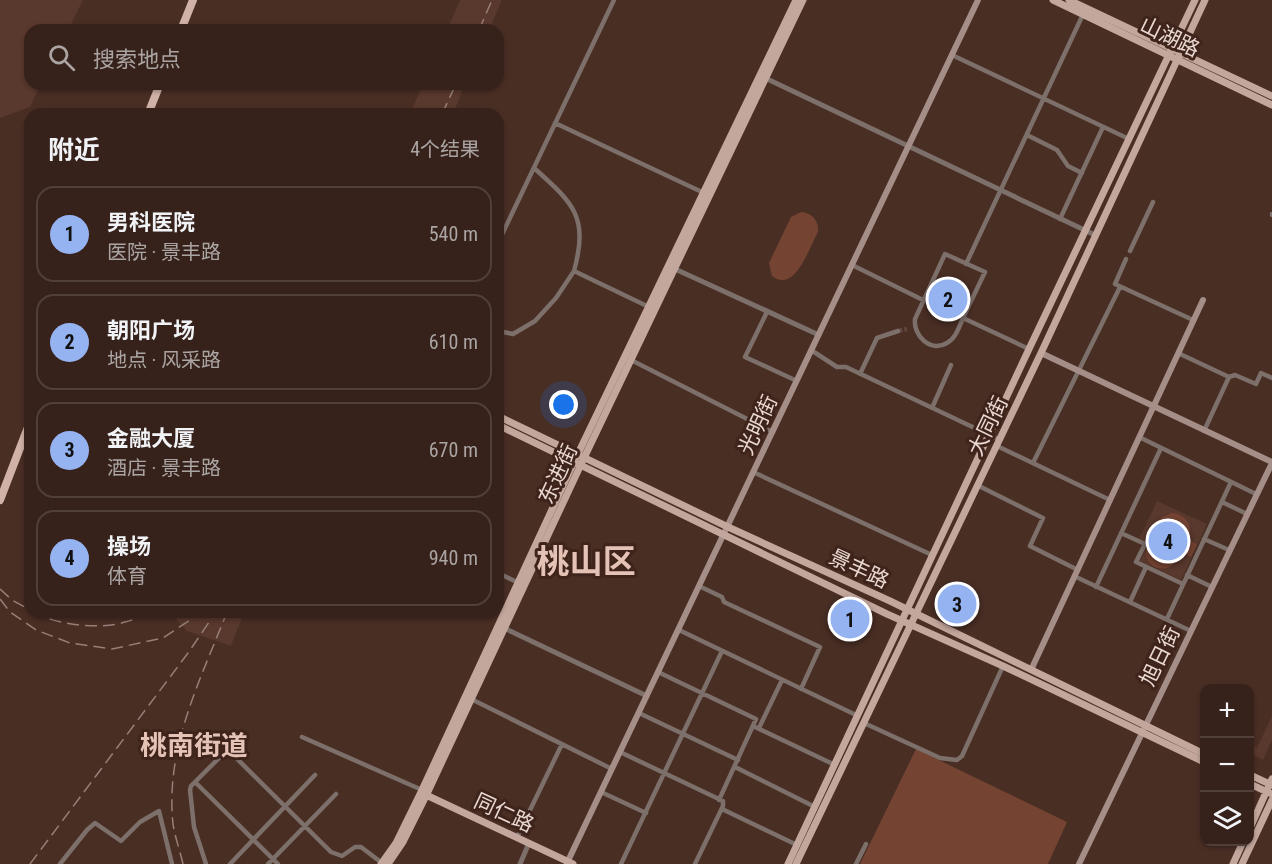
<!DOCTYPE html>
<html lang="zh">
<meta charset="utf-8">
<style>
:root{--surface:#37221b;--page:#3e2a24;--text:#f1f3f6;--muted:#aaa4a3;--line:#513f3a;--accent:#95b2f1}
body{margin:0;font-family:"Roboto Condensed","Noto Sans SC",sans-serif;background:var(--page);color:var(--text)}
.controls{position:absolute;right:18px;bottom:18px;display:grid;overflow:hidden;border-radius:12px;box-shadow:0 2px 4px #0004}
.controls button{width:54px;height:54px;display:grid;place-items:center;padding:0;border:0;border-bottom:2px solid var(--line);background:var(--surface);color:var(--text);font:30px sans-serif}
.you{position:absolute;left:564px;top:405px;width:21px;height:21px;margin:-15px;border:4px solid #fff;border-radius:50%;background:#1a73e8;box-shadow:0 0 0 9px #1a73e833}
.badge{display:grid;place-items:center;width:39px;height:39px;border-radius:50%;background:var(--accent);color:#111;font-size:20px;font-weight:700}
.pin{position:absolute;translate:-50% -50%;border:3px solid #fff;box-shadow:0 2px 6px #0006}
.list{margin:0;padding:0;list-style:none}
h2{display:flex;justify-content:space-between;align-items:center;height:78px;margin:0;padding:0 24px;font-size:26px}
h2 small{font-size:20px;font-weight:400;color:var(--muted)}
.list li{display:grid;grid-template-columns:39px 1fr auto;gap:18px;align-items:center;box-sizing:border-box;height:96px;margin:0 12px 12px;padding:0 12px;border:2px solid var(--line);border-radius:18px}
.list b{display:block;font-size:22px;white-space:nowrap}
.list p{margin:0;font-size:20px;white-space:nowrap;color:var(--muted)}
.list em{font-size:20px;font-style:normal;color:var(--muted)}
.icon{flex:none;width:33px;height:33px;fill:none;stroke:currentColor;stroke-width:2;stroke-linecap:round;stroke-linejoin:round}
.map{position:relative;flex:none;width:1272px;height:864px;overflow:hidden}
.search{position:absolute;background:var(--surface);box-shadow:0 2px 4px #0004;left:24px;top:24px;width:480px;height:66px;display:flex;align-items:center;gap:15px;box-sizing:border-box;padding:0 21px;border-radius:18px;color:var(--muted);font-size:22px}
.panel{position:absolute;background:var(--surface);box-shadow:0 2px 4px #0004;left:24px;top:108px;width:480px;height:510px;border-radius:18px}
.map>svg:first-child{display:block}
.built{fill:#59382d}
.green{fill:#754332}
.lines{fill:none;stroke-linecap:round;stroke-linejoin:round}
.minor-tunnel{stroke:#61483e;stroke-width:4.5;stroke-dasharray:4.5 2;stroke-linecap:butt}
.minor{stroke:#7d6f6a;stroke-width:4.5}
.tertiary{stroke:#7d6f6a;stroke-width:5}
.secondary{stroke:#a58e87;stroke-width:6}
.primary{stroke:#c3a79d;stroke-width:7}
.trunk{stroke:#d1b2a7;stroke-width:8}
.rail{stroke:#968078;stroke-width:1.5;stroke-dasharray:12 6;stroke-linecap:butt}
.labels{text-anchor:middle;stroke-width:6;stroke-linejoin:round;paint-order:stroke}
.street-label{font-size:21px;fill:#ead8d2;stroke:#3e241b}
.district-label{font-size:27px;font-weight:bold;fill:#e5c2b6;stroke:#3e241b}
.town-label{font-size:33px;font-weight:bold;fill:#e5c2b6;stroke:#3e241b}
</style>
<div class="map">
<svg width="1272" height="864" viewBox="0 0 1272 864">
<rect width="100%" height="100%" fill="#492e24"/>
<!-- built -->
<path class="built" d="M0,0H83L68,30H30V84H41L30,107L0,118Z
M460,0H502L489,30H447Z
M423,84H465L453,114H410Z
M1157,501L1207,524L1181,580L1140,561L1148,543L1139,539Z
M185,612H244L231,646L187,631L176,619Z
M1272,716V740L1263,760L1250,753V745L1257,748Z"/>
<!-- green -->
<path class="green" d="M801,212C812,213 819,220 818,232C809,248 795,294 772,276L769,263L791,217Z
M1172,513C1183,514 1189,520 1190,531L1186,539L1197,544L1191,557L1180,552C1178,556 1176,561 1172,565C1163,573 1147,567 1146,554C1146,543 1157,527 1162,517Z
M916,749L1067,822L1048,864H860Z"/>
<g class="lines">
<!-- minor-tunnel -->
<path class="minor-tunnel" d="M898,331L907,329"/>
<!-- minor -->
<path class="minor" d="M952,55L1129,139
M555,123L704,193
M1027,135L1057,150L1068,166L1082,173
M534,168C573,203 589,216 574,271L649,307
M1272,215V214
M1060,219L1103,127
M498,243L614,0
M1130,251L1153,202
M1126,259L1115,284L1193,320
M966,264L1086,8
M852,265L923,300
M767,312L745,357L797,381
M963,318L985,272L945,254L915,319C913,335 930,353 947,343C956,338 959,327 963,318L1029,349
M498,331L513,334L535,321L556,298L574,271
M811,350L837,367H846L1000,440
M1178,353L1229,377L1204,431
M631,360L773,432
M860,374L877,338L898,331
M1229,377L1235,375L1256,384L1261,373L1272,378
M932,408L951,365
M1139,437L1256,494
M997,446L1110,500
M1033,463L1120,287
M753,472L932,555
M977,485L1043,518L1030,546L1078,570
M1222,502L1247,514
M1121,533L1145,544L1136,562L1183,584
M1204,539L1229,550
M498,573L519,583
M1187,575L1212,587
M1074,576L1191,631
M699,586L722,597L724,602L820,647L801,689
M1096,587L1161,448
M1130,602L1146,567
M1167,619L1231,482
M679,630L858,716
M658,672L756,719L719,800
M471,699L612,769
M639,713L738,760
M864,723L940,758L957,760L962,756L1003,666
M753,726L835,765
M759,728L782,680
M215,737L331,852L342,856L355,847H361L382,863
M302,737L422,790
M620,752L723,801V806L695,864
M735,767L815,807
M195,782L278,864
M601,792L646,813
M722,809L797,845
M517,837L562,744
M60,864L87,830L95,823L121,841L140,822L159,811L172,864
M206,864L194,827L190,790L191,786L227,750
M230,864L315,775
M268,864L336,794
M621,864L722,651
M856,864L866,844"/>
<!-- tertiary -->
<path class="tertiary" d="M763,77L1095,235
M675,269L819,335
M504,628L647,696
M520,864L529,843"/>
<!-- secondary -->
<path class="secondary" d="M1041,353L1272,462
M1031,670L1203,300
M567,863L978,0
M1079,864L1272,463"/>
<!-- primary -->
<path class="primary" d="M1053,0L1272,105
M1069,0L1272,96
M498,416L728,527L890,601L1204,754
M498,425L887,614L1003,666L1204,762
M1250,775L1272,785
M1250,784L1272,794
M424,794L573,864
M1250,828L1272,779
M381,864L396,843L422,790L574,462L796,0
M388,864L403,842L425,798L584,458L803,0
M788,864L1029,349L1195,0
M796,864L1041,353L1205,0
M1233,864L1243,842
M1242,864L1272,800"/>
<!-- trunk -->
<path class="trunk" d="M181,30L193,0
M148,114L160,84
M0,500L30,422"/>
<!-- rail -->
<path class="rail" d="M479,30L492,0
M442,114L456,84
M0,589L12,600L30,610
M0,599L10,612L36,630L70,643L112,649L163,638L202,612
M33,612C57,625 100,630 125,622C134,620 143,615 152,612
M30,864L188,653L216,612
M183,864C180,851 175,837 173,824C165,748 200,681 227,612"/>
</g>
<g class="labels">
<!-- street labels -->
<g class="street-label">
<text transform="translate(1170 37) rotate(26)" y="7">山湖路</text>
<text transform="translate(758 425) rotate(-65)" y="7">光明街</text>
<text transform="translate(988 426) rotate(-64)" y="7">大同街</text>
<text transform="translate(558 474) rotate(-65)" y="7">东进街</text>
<text transform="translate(859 569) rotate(25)" y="7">景丰路</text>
<text transform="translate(1160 656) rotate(-64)" y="7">旭日街</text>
<text transform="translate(504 813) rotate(25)" y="7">同仁路</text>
</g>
<!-- district labels -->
<g class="district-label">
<text x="194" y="755">桃南街道</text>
</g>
<!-- town labels -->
<g class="town-label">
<text x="586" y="573">桃山区</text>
</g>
</g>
</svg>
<div class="controls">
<button>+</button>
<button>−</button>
<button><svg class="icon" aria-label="layers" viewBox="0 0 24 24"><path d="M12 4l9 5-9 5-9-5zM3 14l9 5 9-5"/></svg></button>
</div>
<div class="you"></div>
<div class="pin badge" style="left:850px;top:619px">1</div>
<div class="pin badge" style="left:948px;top:299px">2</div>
<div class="pin badge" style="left:957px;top:604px">3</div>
<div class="pin badge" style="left:1168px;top:541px">4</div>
<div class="search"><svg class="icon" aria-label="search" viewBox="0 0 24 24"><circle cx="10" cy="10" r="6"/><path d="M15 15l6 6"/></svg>搜索地点</div>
<section class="panel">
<h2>附近<small>4个结果</small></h2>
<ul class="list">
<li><span class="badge">1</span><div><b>男科医院</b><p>医院 · 景丰路</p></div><em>540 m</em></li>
<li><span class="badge">2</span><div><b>朝阳广场</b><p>地点 · 风采路</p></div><em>610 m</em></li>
<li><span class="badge">3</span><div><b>金融大厦</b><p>酒店 · 景丰路</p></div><em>670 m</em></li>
<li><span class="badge">4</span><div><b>操场</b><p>体育</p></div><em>940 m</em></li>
</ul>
</section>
</div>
